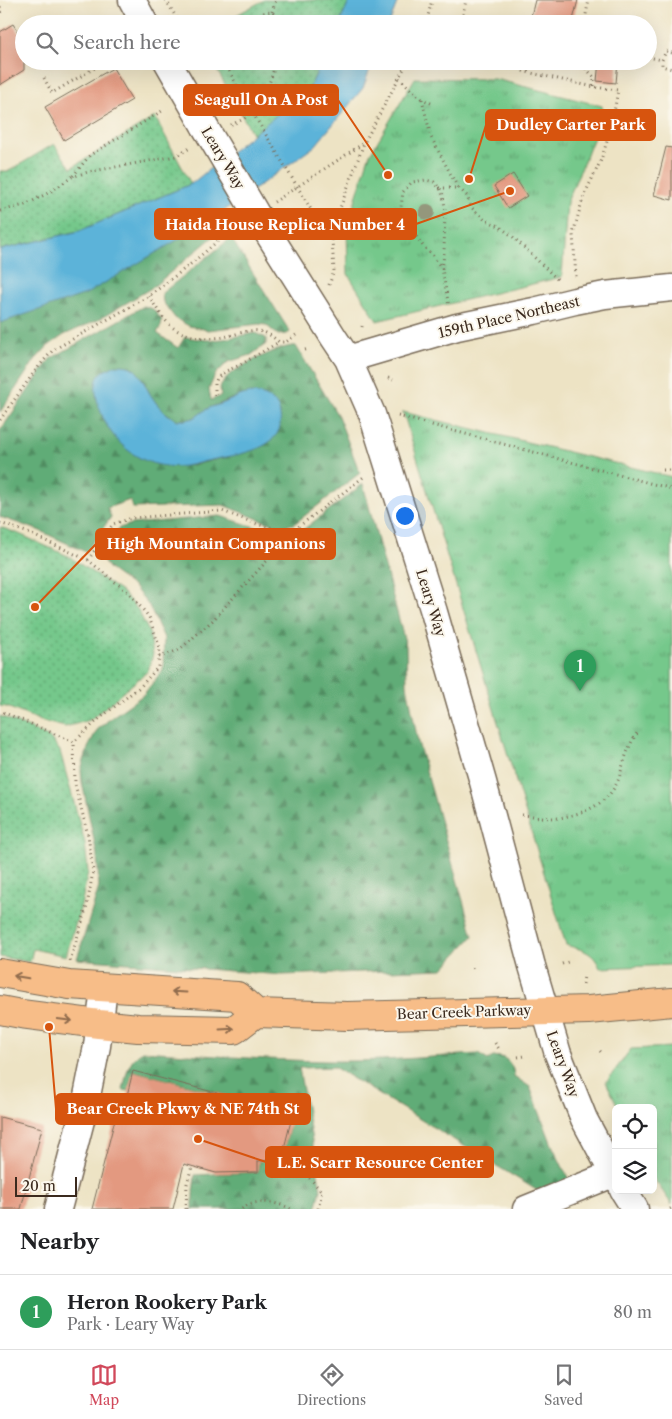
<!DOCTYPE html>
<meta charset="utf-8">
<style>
:root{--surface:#fff;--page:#f6f6f6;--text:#202124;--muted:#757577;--line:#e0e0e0;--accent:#d1495b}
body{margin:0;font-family:"Libre Caslon Text",serif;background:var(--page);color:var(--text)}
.controls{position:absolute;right:15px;bottom:15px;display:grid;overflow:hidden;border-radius:8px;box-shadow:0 5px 20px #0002}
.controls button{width:45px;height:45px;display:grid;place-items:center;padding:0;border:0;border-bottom:1px solid var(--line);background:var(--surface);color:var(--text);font:25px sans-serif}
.scale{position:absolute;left:15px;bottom:12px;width:62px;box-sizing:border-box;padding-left:5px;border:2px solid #3b2a1e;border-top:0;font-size:14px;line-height:18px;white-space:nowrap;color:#3b2a1e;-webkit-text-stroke:4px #fbf7ec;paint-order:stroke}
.you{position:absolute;left:404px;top:515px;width:18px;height:18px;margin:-12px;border:4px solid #fff;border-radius:50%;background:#1a73e8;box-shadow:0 0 0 8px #1a73e833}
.badge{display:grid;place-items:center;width:32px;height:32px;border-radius:50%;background:var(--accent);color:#fff;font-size:16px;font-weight:700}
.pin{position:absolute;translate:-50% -41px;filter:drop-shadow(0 1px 2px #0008)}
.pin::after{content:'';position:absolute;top:26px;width:18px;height:15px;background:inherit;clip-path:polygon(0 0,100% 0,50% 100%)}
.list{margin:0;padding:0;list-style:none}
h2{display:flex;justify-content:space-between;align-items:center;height:65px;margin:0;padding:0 20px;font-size:21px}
h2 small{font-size:16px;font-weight:400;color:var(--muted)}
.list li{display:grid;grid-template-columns:32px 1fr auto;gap:15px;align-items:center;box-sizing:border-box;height:75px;padding:0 20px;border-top:1px solid var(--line)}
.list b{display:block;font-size:19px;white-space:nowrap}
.list p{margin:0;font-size:16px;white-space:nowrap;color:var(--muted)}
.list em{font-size:16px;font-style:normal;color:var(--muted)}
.icon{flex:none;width:28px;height:28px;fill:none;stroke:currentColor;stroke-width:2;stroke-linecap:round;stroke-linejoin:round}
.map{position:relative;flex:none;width:672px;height:1209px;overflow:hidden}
.search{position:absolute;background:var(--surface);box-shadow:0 5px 20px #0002;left:15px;right:15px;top:15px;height:55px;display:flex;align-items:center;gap:12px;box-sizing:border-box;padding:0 18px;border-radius:28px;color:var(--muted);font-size:19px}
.sheet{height:140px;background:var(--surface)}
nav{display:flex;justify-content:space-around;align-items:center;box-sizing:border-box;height:70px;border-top:1px solid var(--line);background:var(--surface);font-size:14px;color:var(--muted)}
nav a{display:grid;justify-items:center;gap:2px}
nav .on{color:var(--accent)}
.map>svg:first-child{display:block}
.grass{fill:url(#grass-dots);stroke:#587954}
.forest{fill:url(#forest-firs);stroke:#4e6b4a;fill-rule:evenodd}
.park{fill:url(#park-tufts);stroke:#587954}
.water{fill:#5cb3d9;stroke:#4c6e7c}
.building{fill:#e39980}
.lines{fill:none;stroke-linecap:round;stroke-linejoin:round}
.minor-casing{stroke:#796b58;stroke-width:29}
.major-casing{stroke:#796b58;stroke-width:30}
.path{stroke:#796b58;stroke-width:3;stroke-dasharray:1 4;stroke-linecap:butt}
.minor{stroke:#fff;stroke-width:26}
.major{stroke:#f7bd88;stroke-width:28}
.minor-bridge-casing{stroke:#796b58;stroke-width:29;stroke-linecap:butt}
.path-bridge{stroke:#796b58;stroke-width:3;stroke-dasharray:1 4;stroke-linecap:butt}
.minor-bridge{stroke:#fff;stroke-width:26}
.tree{fill:#94977b}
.oneway{stroke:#906c4e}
.labels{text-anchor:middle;stroke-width:4;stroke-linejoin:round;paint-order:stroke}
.street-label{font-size:14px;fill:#3b2a1e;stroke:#fbf7ec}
.leader{fill:none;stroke:#d7540e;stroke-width:2}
.callout-dot{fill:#d7540e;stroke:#fbf7ec;stroke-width:2}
.callout{fill:#d7540e;stroke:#d7540e;stroke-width:2}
.callout-label{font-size:15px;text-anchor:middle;font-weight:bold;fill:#fff}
</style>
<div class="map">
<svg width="672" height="1209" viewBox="0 0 672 1209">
<defs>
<pattern id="grass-dots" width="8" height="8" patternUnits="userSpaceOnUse" patternTransform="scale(1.25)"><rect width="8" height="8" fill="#75c88b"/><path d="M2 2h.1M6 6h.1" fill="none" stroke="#61a371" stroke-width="1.8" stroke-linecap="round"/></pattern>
<pattern id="forest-firs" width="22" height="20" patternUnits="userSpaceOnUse" patternTransform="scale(1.25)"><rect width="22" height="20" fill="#60ac77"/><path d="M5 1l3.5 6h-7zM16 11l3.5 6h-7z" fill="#508c61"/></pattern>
<pattern id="park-tufts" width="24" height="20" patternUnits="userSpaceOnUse" patternTransform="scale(1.25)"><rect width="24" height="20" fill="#75c88b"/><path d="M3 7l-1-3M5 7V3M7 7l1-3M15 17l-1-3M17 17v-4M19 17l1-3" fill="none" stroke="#61a371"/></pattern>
</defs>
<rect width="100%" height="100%" fill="#fbf7ec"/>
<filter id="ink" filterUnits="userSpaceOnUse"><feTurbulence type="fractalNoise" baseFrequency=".02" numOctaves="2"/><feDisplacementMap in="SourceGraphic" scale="10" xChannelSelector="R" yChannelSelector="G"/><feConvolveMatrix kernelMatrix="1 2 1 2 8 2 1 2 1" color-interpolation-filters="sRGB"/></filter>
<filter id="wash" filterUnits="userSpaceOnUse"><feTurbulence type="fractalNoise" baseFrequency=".0096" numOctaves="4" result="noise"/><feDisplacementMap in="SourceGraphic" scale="20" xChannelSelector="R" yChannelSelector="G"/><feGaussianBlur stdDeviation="1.12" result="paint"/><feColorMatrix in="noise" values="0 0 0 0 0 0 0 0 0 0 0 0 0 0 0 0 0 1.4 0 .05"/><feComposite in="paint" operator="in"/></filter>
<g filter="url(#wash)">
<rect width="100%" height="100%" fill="#ede3c4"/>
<!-- grass -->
<path class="grass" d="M264,0H350L339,24H220Z
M212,61H322L309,89L253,135Z
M155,117L191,184L79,231L0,250V171H9L54,144L71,168Z
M0,527L17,533L68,556L122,592L138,610L149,632L153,654L148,671L90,720L65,727L41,721L7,707L0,706Z
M0,716L34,730L51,739L60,751L85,843L88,872L81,906L66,956L33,949L30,962L0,957Z"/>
<!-- forest -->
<path class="forest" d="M219,215L225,227L153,287L98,320L64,335L48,346L35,360L0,412V318L211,220Z
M231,238L290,332L287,334L278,335L266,325L259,324L208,330L189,326L175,318L163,302L162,293Z
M144,306L153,309L162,320L161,326L157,333L178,348L185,337L207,340L223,339L255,333L266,338V344L251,355L228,362L215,375L209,389L211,400L221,396L220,388C222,384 225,378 229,375C239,366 284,344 296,346L338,416L360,473L294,524L282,526L266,522L223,505L133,508L130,500L107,508L111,517L86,552L38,530L0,517V430L2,428L50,359ZM130,366L141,377L152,398L163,411L177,420L193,419L209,408L222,403L233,398L234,455L189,466Z
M363,484L406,646L407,685L418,742L473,936L443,969L282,975L77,959L99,887L97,855L82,782L81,770L89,745L97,730L112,717L143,695L163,670L164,638L149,606L134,587L109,569L102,560L103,549L119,528L132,524L220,516L281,535L300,532Z
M143,1051C203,1055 265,1060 325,1061C376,1062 427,1057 478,1054L488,1060C501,1050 514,1063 514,1076L530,1087L552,1145L570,1182L543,1194L334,1067L299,1068L321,1190L316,1209H193V1195L195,1175L258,1172V1161L281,1160L293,1113L134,1071L128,1091L123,1090C127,1073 127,1060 143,1051Z"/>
<!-- park -->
<path class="park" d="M415,78L495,79L602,106L603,116L567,202L562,277L377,321L348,274L347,227L369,156Z
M403,412L672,477V965L600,968C593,951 582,950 566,945Z
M672,1047V1205L653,1177V1108H619L606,1082L631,1049Z"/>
<!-- water -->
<path class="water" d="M350,0H398L389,24H339Z
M322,61H373L363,88L315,146L211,220L86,294L0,323V250L79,231L191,184L309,89Z
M116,365C120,365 127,365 131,367C142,373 145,387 152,397C157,405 163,411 170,416C172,417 174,419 177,420C177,420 183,420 184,420C198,419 199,412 211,407C214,406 218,405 221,404C232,400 242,393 253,393C262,393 275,399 278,407C294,454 229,454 199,463C156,476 115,453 100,410C97,401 93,387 98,377C101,371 110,368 116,365Z"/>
<g id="blocks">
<!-- building -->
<path class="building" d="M535,0H578L572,24H529Z
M13,24L24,41V70L0,85V32Z
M599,61H618L616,83L597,81Z
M113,68L132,100L64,140L45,107Z
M666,147L672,148V200L654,195Z
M513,174L527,196L508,208L494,186Z
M133,1071L293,1113L281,1160L258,1161V1172L216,1173L184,1164L173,1209H92L115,1119L121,1120Z
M0,1117L42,1128L21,1209H0Z"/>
</g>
</g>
<g filter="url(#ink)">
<use href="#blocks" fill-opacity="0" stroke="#796b58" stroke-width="1"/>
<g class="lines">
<!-- minor casing -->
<g class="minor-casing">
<path id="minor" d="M132,0L145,24
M167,61L205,127
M261,222L334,338L348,359L372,414L434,612L483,782L532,966L558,1054L584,1119L616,1179
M348,359L457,327L534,311L575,301L605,295L672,288
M623,1190L635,1209
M58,1209L86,1101L97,1046L104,988
M526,1209L613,1174"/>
</g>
<!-- major casing -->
<g class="major-casing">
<path id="major" d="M0,973L69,985L237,996L256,1013
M0,1010L21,1014L99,1024L138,1028L234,1030L256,1013L347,1016L589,1010L672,1002"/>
</g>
<!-- path -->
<path class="path" d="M166,0L180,24
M0,7L2,11L0,12
M272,12L276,0
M427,22L434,24
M254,24L262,13L272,12L278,19V24
M426,24L432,0
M461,24L466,0
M584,24L589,0
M672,53L666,51L662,60V66L672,69
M648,57L662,60
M229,61V70L240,92
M512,61L522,71L594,87L618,90L611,129L601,160L583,198L573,234L576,277
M579,61L594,77V87
M44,78L52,93L105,62
M399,78L422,99L433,104
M422,99L431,137L458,188
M231,125C236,122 244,120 248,115C262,102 273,80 275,61
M73,176L90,155L162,111
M439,188H459L467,196L471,207L485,220L497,225L511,235L559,281
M274,202L364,143
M0,211L25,205L50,192L72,177L88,172L176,156L190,148
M312,211L319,221L331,224
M331,224L339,211L364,143L408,61
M442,269L444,254L445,207L442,191L434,182L426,180L412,182L403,192L401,207L407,223L423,246L433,256L442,269L449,306
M329,285L334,271L331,224
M149,296C156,307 164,322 175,329C189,338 213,340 228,336C238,334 249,329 259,331C267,332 273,337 279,342H286L296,335
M362,327L363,323
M305,350L309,349
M388,378L393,380
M215,395V384L217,378L226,371L240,365L279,342
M398,416L672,489
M0,420L35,371L53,350L71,340L149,296L192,263L226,234L238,226
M663,470H672
M0,523L26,532L88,560L129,593L149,617L160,648L158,667L141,686L100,718L74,742L0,711
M88,560L113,524L132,518L222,511L257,524L283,531L294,530L365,476
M159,657L179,650L212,621L294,531
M522,815C534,816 546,818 557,818C562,818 567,816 572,815C593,810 611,799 619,778C624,762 628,745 638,732
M70,961L87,906L93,871L88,835L75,784L74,742
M562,964L568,962
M472,968L474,970
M583,984L584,975
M495,1043L499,1049
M600,1051L603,1054
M518,1057L525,1056
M281,1158C300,1166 309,1177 322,1192L318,1209
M186,1209L187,1184L192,1166
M242,1209C254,1198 278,1202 291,1209
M670,1209L672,1208"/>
<!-- minor -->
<use href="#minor" class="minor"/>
<!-- major -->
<use href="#major" class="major"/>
<!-- minor-bridge casing -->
<g class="minor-bridge-casing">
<path id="minor-bridge" d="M205,127L261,222"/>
</g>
<!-- path-bridge -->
<path class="path-bridge" d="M240,92L312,211"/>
<!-- minor-bridge -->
<use href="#minor-bridge" class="minor-bridge"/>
</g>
<!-- trees -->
<circle class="tree" cx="427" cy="212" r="8"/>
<!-- one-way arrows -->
<defs><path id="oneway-shaft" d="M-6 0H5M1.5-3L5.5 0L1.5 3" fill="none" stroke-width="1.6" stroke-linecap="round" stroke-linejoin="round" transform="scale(1.25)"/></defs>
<g class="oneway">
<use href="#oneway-shaft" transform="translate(21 977) rotate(-170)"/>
<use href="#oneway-shaft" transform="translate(179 992) rotate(-177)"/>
<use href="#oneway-shaft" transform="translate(65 1020) rotate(7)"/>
<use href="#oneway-shaft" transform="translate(227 1029) rotate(-3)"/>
</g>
</g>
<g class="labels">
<!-- street labels -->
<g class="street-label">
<text transform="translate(223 158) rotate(59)" y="5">Leary Way</text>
<text transform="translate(509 317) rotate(-13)" y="5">159th Place Northeast</text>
<text transform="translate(431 603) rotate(73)" y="5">Leary Way</text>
<text transform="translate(464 1012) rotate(-2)" y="5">Bear Creek Parkway</text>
<text transform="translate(563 1064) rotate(70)" y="5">Leary Way</text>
</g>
</g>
<!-- callouts -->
<path class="leader" d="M388 175L338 100M469 179L486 125M510 191L416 224M35 607L96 544M49 1027L56 1109M198 1139L266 1162"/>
<g class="callout-dot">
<circle cx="388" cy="175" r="5"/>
<circle cx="469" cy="179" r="5"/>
<circle cx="510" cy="191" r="5"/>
<circle cx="35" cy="607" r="5"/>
<circle cx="49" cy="1027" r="5"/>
<circle cx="198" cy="1139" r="5"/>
</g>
<g class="callout">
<rect x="184" y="85" width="154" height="30" rx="5"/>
<rect x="486" y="110" width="169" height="30" rx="5"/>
<rect x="155" y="209" width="261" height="30" rx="5"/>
<rect x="96" y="529" width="239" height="30" rx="5"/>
<rect x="56" y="1094" width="254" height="30" rx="5"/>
<rect x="266" y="1147" width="227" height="30" rx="5"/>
</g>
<g class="callout-label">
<text x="261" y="105">Seagull On A Post</text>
<text x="571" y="130">Dudley Carter Park</text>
<text x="285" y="230">Haida House Replica Number 4</text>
<text x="216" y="549">High Mountain Companions</text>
<text x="183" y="1114">Bear Creek Pkwy &amp; NE 74th St</text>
<text x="380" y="1168">L.E. Scarr Resource Center</text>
</g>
</svg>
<div class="controls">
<button><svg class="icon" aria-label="locate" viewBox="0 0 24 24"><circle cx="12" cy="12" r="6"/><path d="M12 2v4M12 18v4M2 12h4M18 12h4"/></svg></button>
<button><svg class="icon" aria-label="layers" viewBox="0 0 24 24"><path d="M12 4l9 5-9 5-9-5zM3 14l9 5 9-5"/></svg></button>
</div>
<div class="scale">20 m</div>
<div class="you"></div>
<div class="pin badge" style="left:580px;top:691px;background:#2e9e5b">1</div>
<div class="search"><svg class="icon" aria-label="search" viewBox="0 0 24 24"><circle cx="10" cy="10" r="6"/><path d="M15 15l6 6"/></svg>Search here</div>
</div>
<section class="sheet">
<h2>Nearby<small></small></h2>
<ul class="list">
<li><span class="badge" style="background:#2e9e5b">1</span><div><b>Heron Rookery Park</b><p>Park · Leary Way</p></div><em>80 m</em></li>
</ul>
</section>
<nav>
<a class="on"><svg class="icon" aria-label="map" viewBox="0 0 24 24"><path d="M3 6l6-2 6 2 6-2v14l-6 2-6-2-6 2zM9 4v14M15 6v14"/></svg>Map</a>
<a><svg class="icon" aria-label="directions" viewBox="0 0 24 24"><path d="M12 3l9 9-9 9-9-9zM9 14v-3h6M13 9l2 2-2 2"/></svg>Directions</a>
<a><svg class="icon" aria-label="saved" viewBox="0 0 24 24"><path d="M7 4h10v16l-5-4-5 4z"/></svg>Saved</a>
</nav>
